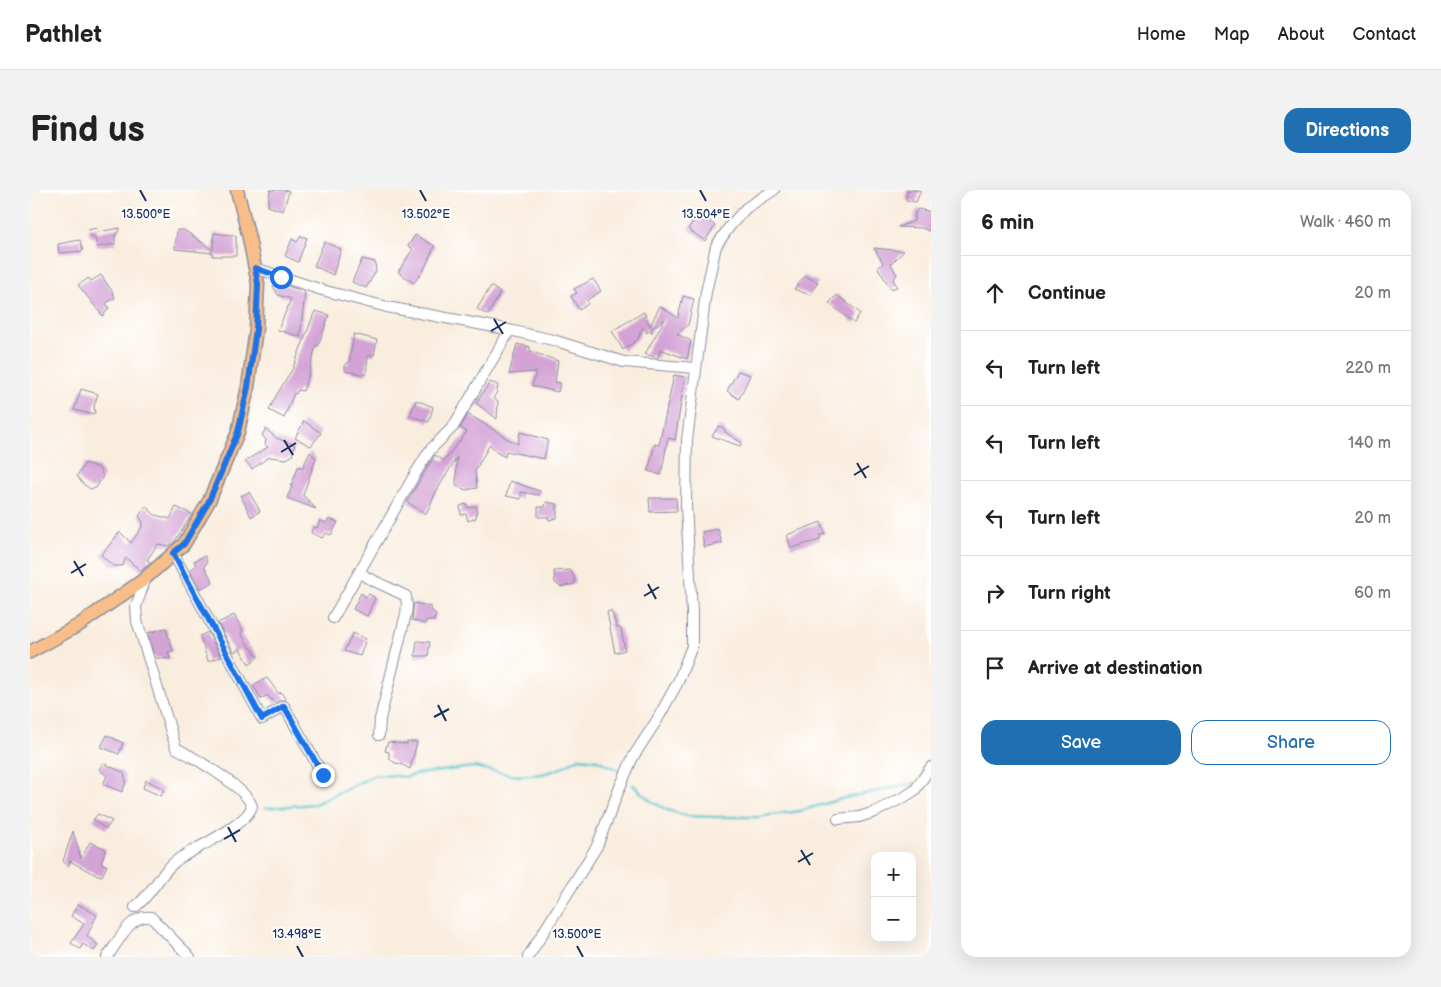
<!DOCTYPE html>
<meta charset="utf-8">
<style>
:root{--surface:#fff;--page:#f2f2f2;--text:#222;--muted:#767676;--line:#e0e0e0;--accent:#1f6fb2}
body{margin:0;font-family:"Balsamiq Sans",sans-serif;background:var(--page);color:var(--text)}
.controls{position:absolute;right:15px;bottom:15px;display:grid;overflow:hidden;border-radius:10px;box-shadow:0 5px 20px #0002}
.controls button{width:45px;height:45px;display:grid;place-items:center;padding:0;border:0;border-bottom:1px solid var(--line);background:var(--surface);color:var(--text);font:25px sans-serif}
.stop{position:absolute;width:15px;height:15px;margin:-11px;border:4px solid #1a73e8;border-radius:50%;background:#fff}
.stop.end{background:#1a73e8;border-color:#fff;box-shadow:0 1px 5px #0008}
.list{margin:0;padding:0;list-style:none}
h2{display:flex;justify-content:space-between;align-items:center;height:65px;margin:0;padding:0 20px;font-size:21px}
h2 small{font-size:16px;font-weight:400;color:var(--muted)}
.list li{display:grid;grid-template-columns:32px 1fr auto;gap:15px;align-items:center;box-sizing:border-box;height:75px;padding:0 20px;border-top:1px solid var(--line)}
.list b{display:block;font-size:19px;white-space:nowrap}
.list em{font-size:16px;font-style:normal;color:var(--muted)}
.actions{display:flex;gap:10px;padding:15px 20px}
.actions a{flex:1;padding:11px 0;border:1px solid var(--accent);border-radius:15px;text-align:center;font-size:18px;color:var(--accent)}
.actions .main{background:var(--accent);color:#fff}
.icon{flex:none;width:28px;height:28px;fill:none;stroke:currentColor;stroke-width:2;stroke-linecap:round;stroke-linejoin:round}
.map{position:relative;flex:none;width:901px;height:767px;overflow:hidden;border-radius:15px}
header{display:flex;align-items:center;gap:30px;box-sizing:border-box;height:70px;padding:0 25px;background:var(--surface);border-bottom:1px solid var(--line)}
header strong{font-size:24px}
nav{display:flex;gap:28px;margin-inline-start:auto;font-size:18px}
.intro{display:flex;align-items:center;justify-content:space-between;box-sizing:border-box;height:120px;padding:0 30px}
h1{margin:0;font-size:35px}
.button{padding:12px 22px;border-radius:15px;background:var(--accent);color:#fff;font-size:18px;font-weight:700}
main{display:flex;gap:30px;padding:0 30px}
aside{flex:1;background:var(--surface);border-radius:15px;box-shadow:0 5px 20px #0002}
.map>svg:first-child{display:block}
.lines{fill:none;stroke-linecap:round;stroke-linejoin:round}
.stream{stroke:#56c4cd;stroke-width:2.5}
.building{fill:#d4a3d6}
.minor-casing{stroke:#8a8e9e;stroke-width:12}
.major-casing{stroke:#8a8e9e;stroke-width:15}
.minor{stroke:#fff;stroke-width:10}
.major{stroke:#f8bd89;stroke-width:12}
.route{stroke:#1a73e8;stroke-width:6}
.ticks{fill:none;stroke:#1b2f5e;stroke-width:2}
.ticks-label{font-size:12px;text-anchor:middle;fill:#1b2f5e;stroke:#fff;stroke-width:4;stroke-linejoin:round;paint-order:stroke}
</style>
<header>
<strong>Pathlet</strong>
<nav><a>Home</a><a>Map</a><a>About</a><a>Contact</a></nav>
</header>
<div class="intro"><h1>Find us</h1><a class="button">Directions</a></div>
<main>
<div class="map">
<svg width="901" height="767" viewBox="0 0 901 767">
<rect width="100%" height="100%" fill="#fff"/>
<filter id="ink" filterUnits="userSpaceOnUse"><feTurbulence type="fractalNoise" baseFrequency=".02" numOctaves="2"/><feDisplacementMap in="SourceGraphic" scale="10" xChannelSelector="R" yChannelSelector="G"/><feConvolveMatrix kernelMatrix="1 2 1 2 8 2 1 2 1" color-interpolation-filters="sRGB"/></filter>
<filter id="wash" filterUnits="userSpaceOnUse"><feTurbulence type="fractalNoise" baseFrequency=".0096" numOctaves="4" result="noise"/><feDisplacementMap in="SourceGraphic" scale="20" xChannelSelector="R" yChannelSelector="G"/><feGaussianBlur stdDeviation="1.12" result="paint"/><feColorMatrix in="noise" values="0 0 0 0 0 0 0 0 0 0 0 0 0 0 0 0 0 1.4 0 .05"/><feComposite in="paint" operator="in"/></filter>
<g filter="url(#wash)">
<rect width="100%" height="100%" fill="#f9edde"/>
<g class="lines">
<!-- stream -->
<path class="stream" d="M603,595L621,611L637,620L658,626L685,627H728L770,621L811,609L884,593
M236,618L285,614L343,586L355,585L377,587L386,584L444,577L487,586L512,584L529,579L549,568L567,570L588,580L592,584"/>
</g>
<g id="blocks">
<!-- building -->
<path class="building" d="M240,0H255L259,1L253,21L238,16Z
M877,0H891L886,12L876,10Z
M888,19L901,22V42L892,38L868,37L884,31L885,23Z
M674,26L685,36L675,51L658,39L666,28L670,29Z
M66,38L68,42L90,38L85,46V54L67,57L65,48L61,46L58,40Z
M147,40H154L183,60L184,43L206,46V66H182L183,63L145,59Z
M385,45L405,56L394,79L384,93L368,82L383,59L378,56Z
M271,46L277,48L268,72L255,66L262,49L267,52Z
M50,50L53,61L29,63L28,54Z
M294,52L311,59L303,85L284,76Z
M844,58L874,61L861,74L867,85L863,89L867,97L861,99L848,78L853,73Z
M332,69L345,72L346,81L336,98L322,92Z
M71,85L82,101L85,108L76,113L79,118L73,126L48,95L59,88L61,91Z
M775,86L788,92L780,105L764,99Z
M563,89L571,101L557,110L558,114L549,120L541,106L547,103L544,99Z
M249,93L275,102L270,147L248,140L261,109L248,105L243,96Z
M461,96L470,103L458,125L447,119Z
M807,105L830,123L824,133L799,113Z
M653,106L664,109L658,135L647,144L661,151L657,169L630,159L628,168L615,164L635,129L621,139L623,142L619,141L616,143L617,140L612,138L608,149L593,160L582,141L614,122L620,136L630,116L648,128Z
M285,121L299,125L288,156L286,155L278,187L273,201L268,200L266,204L264,203L254,228L239,220L247,204L263,178Z
M324,144L347,150L344,165H338L336,185L315,181V174L319,173Z
M487,154L500,157V161L528,171L525,192L530,193L528,202L502,196L506,182L479,184Z
M708,181L720,185L709,209L697,201Z
M644,185L655,187L645,250L638,248L631,285L618,281L625,254L629,255Z
M460,192L468,195L467,202L463,208L468,211L467,229L446,213Z
M51,199L68,204L64,216L65,223L60,224L44,220Z
M386,210L403,217L399,232L380,226Z
M438,224L474,246V247L488,254L490,242L518,250L514,269L476,261L475,267L466,262L460,254L445,281L447,298L436,300L426,296L427,267L406,302L396,324L377,312L405,265L414,271L437,242L430,238Z
M274,231L291,243L281,256L265,248Z
M689,236L695,239V242L712,253L710,256L682,246Z
M236,239L246,248L265,255L262,266L256,269L239,267L222,279L215,271L238,257L235,254L236,250L232,245Z
M280,262L286,268L273,305L286,319L257,308L262,297H261L268,277H273Z
M55,273L69,278L73,286L66,298L60,299L51,292L47,286Z
M480,291L510,301L509,305L491,302V309L476,306Z
M219,302L230,321L221,327L211,306Z
M619,308H646L647,321L620,322Z
M516,312L527,314V328L519,330L518,327H508V317H515Z
M436,314L438,318L447,316L446,328L438,331L436,324L431,325L430,316Z
M116,316L125,325L140,329L146,317L162,324L145,351L139,356L128,354L117,370L121,372L111,381L96,368L92,376H83L71,365L90,342L101,353L112,337L113,332L109,326Z
M299,329L308,332L301,345L296,343L292,348L281,343L283,337L287,338L290,330L296,333Z
M791,332L795,344L790,345V350L761,358L757,345Z
M688,339L692,353L674,357L672,342Z
M175,366L177,373L174,376L183,392L170,399L160,380L166,376L164,371Z
M540,380L544,386L545,394L531,397L525,393L524,381Z
M331,403L336,407L339,404L345,408L337,426L323,419Z
M384,413L401,417V420L406,424L404,431L397,430L394,434L382,430Z
M581,421L587,437L591,439L595,460L585,463L577,422Z
M204,425L213,441L211,444L220,458L221,457L228,467L219,474L210,459L204,462L188,433Z
M136,438L143,461L138,462L140,469L125,468L118,443Z
M178,442L191,467L178,471L170,446Z
M323,443L336,449L330,466L314,461Z
M387,451L400,452L398,466H385Z
M237,488L249,504L251,502L256,510H251L245,513L237,505L231,509L223,495Z
M77,545L93,553L89,564L71,557Z
M358,552L377,554V552H387L380,579L371,574L365,573L359,568V562L355,561Z
M73,573L94,583L96,592L92,602L73,594L77,586L69,579Z
M116,590L134,599L131,606L113,598Z
M68,624L82,631L76,639L63,630Z
M43,641L51,669L60,652L76,659L71,673L77,676L72,686L64,684L40,671L38,676L33,671Z
M48,714L67,725L57,746L68,755L64,761L53,754L50,759L41,753L54,734L41,726Z"/>
</g>
</g>
<g filter="url(#ink)">
<use href="#blocks" fill-opacity="0" stroke="#8a8e9e" stroke-width="1"/>
<g class="lines">
<!-- minor casing -->
<g class="minor-casing">
<path id="minor" d="M225,78L292,100L357,117L470,138L523,150L594,172L665,178
M143,363L232,529L254,516L293,585
M330,381L336,387L376,406L377,416L376,424L350,529L349,545
M303,428L385,284L400,260L423,237L480,140
M808,629L829,627L845,622L876,606L885,600L901,577
M105,717C123,704 131,680 150,668C167,657 217,635 222,616C215,597 165,568 146,558L107,431L106,416L116,388
M77,767C89,752 99,724 121,727L160,767
M498,767L567,656L590,597L603,567L627,530L648,492L662,456V422L656,316L657,250L676,102L686,56L700,36L716,18L744,0"/>
</g>
<!-- major casing -->
<g class="major-casing">
<path id="major" d="M0,462L49,435L112,391L154,354L179,311L208,242L218,197L226,139L228,94L219,48L207,0"/>
</g>
<!-- minor -->
<use href="#minor" class="minor"/>
<!-- major -->
<use href="#major" class="major"/>
</g>
</g>
<g class="lines" filter="url(#ink)">
<!-- route -->
<path class="route" d="M251,87L225,78L228,94L226,139L218,197L208,242L179,311L154,354L143,363L232,529L254,516L293,585"/>
</g>
<!-- ticks -->
<path class="ticks" d="M110,0L116,11M390,0L396,11M670,0L676,11M464,129L473,144M461,141L476,132M254,250L263,265M251,262L266,253M827,273L836,288M824,285L839,276M44,371L53,386M41,383L56,374M618,394L626,409M614,406L629,397M408,515L416,531M404,527L419,519M198,637L206,652M194,649L210,640M771,660L780,675M768,672L783,663M267,756L273,767M547,756L553,767"/>
<g class="ticks-label">
<text x="116" y="28">13.500°E</text>
<text x="396" y="28">13.502°E</text>
<text x="676" y="28">13.504°E</text>
<text x="267" y="748">13.498°E</text>
<text x="547" y="748">13.500°E</text>
</g>
</svg>
<div class="controls">
<button>+</button>
<button>−</button>
</div>
<div class="stop" style="left:251px;top:87px"></div>
<div class="stop end" style="left:293px;top:585px"></div>
</div>
<aside>
<h2>6 min<small>Walk · 460 m</small></h2>
<ul class="list">
<li><svg class="icon" aria-label="ahead" viewBox="0 0 24 24"><path d="M12 20V5M6 11l6-6 6 6"/></svg><div><b>Continue</b></div><em>20 m</em></li>
<li><svg class="icon" aria-label="left" viewBox="0 0 24 24"><path d="M17 20v-9H6M10 6l-5 5 5 5"/></svg><div><b>Turn left</b></div><em>220 m</em></li>
<li><svg class="icon" aria-label="left" viewBox="0 0 24 24"><path d="M17 20v-9H6M10 6l-5 5 5 5"/></svg><div><b>Turn left</b></div><em>140 m</em></li>
<li><svg class="icon" aria-label="left" viewBox="0 0 24 24"><path d="M17 20v-9H6M10 6l-5 5 5 5"/></svg><div><b>Turn left</b></div><em>20 m</em></li>
<li><svg class="icon" aria-label="right" viewBox="0 0 24 24"><path d="M7 20v-9h11M14 6l5 5-5 5"/></svg><div><b>Turn right</b></div><em>60 m</em></li>
<li><svg class="icon" aria-label="arrive" viewBox="0 0 24 24"><path d="M6 21V4h12l-3 4 3 4H6"/></svg><div><b>Arrive at destination</b></div></li>
</ul>
<div class="actions"><a class="main">Save</a><a>Share</a></div>
</aside>
</main>
